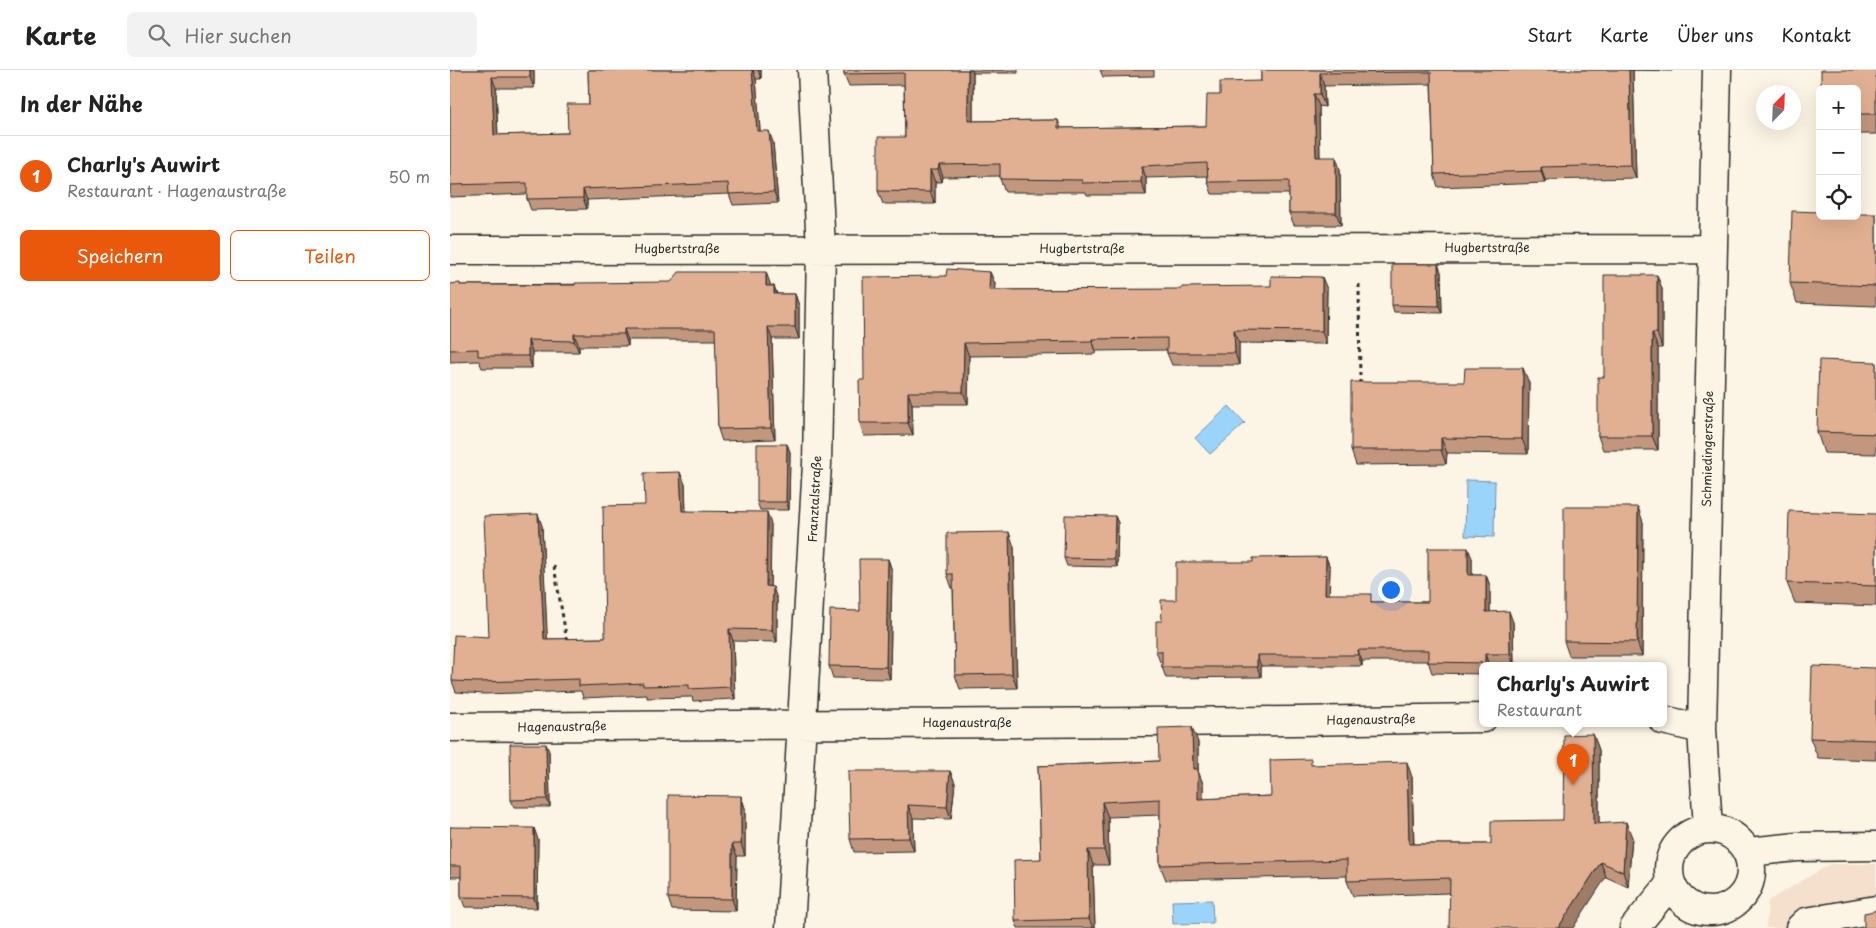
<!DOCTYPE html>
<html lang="de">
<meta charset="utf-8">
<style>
:root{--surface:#fff;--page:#f2f2f2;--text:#222;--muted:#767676;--line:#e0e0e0;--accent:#ea580c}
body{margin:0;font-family:"Playpen Sans",sans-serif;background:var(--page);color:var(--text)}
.controls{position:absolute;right:15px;top:15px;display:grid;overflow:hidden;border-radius:8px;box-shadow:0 5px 20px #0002}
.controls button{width:45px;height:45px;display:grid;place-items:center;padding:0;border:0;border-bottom:1px solid var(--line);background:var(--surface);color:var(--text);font:25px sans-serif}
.compass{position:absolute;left:1306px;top:15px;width:45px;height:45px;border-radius:50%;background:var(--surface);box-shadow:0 5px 20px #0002;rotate:23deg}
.you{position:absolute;left:940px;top:519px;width:18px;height:18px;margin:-12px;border:4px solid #fff;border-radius:50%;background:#1a73e8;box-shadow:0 0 0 8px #1a73e833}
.badge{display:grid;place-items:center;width:32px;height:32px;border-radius:50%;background:var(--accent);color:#fff;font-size:16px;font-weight:700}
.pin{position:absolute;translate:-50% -41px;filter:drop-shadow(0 1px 2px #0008)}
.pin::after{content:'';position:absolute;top:26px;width:18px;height:15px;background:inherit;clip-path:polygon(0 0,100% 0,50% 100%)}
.popup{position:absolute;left:1029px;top:592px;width:188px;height:65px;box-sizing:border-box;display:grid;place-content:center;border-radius:8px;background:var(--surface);filter:drop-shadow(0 1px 4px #0005);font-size:16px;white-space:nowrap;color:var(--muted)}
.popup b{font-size:19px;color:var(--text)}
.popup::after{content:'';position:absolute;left:50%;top:100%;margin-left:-10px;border:10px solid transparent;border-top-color:var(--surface)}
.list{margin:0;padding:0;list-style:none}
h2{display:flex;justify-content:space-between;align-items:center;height:65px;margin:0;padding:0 20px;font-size:21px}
h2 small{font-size:16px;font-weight:400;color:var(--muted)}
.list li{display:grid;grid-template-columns:32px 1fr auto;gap:15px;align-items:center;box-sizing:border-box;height:80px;padding:0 20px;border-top:1px solid var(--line)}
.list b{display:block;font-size:19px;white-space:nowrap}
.list p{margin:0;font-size:16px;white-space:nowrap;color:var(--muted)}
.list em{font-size:16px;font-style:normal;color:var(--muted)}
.actions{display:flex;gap:10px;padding:15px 20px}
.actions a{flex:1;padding:11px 0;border:1px solid var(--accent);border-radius:8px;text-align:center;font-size:18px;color:var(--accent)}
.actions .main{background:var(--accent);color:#fff}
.icon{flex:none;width:28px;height:28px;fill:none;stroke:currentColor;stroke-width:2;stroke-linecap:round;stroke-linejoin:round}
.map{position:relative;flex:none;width:1426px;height:858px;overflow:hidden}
header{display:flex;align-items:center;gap:30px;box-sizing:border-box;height:70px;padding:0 25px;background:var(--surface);border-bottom:1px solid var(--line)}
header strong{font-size:24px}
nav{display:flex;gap:28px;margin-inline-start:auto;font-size:18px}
.search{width:350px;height:45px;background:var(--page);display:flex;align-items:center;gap:12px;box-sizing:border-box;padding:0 18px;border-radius:8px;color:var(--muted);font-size:19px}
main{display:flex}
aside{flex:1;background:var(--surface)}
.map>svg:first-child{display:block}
.built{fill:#f4e0cc}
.water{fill:#9bd4fb;stroke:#6e90a8}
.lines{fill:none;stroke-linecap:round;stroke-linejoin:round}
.minor-casing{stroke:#2b2b2b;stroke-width:31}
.path{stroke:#2b2b2b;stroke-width:3;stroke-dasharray:4 4;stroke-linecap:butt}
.minor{stroke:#fcf5e5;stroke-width:28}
.wall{fill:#c2977e;stroke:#2b2b2b}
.shaded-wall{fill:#9e7b66;stroke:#2b2b2b}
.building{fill:#e1b092;stroke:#2b2b2b}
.labels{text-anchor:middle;stroke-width:4;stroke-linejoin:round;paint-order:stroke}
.street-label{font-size:12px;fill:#2b2b2b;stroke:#fcf5e5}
</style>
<header>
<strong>Karte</strong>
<div class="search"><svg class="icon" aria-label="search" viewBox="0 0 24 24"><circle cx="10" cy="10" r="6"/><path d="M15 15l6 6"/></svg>Hier suchen</div>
<nav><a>Start</a><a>Karte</a><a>Über uns</a><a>Kontakt</a></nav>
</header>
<main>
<aside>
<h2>In der Nähe<small></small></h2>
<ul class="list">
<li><span class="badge">1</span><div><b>Charly's Auwirt</b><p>Restaurant · Hagenaustraße</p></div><em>50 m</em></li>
</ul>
<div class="actions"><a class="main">Speichern</a><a>Teilen</a></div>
</aside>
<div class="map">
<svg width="1426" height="858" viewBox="0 0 1426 858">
<rect width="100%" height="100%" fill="#fcf5e5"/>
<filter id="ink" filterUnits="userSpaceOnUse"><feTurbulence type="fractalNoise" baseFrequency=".02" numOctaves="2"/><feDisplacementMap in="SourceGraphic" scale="10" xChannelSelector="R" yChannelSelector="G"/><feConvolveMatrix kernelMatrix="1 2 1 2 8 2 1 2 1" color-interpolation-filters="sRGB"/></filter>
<g filter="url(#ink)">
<!-- built -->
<path class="built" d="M1380,794H1426V858H1316L1318,831Z"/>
<!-- water -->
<path class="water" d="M779,336L795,353L760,384L745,368Z
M1016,410L1045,411L1044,467L1015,466Z
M762,830L763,853L723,854L722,831Z"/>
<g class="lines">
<!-- minor casing -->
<g class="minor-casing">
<path id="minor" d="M0,180L1263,179
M1213,650L1252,659
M0,657L845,651L1033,648
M1219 800a41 41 0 1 1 82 0a41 41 0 1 1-82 0Z
M1258,759L1252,659L1267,0
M1298,782L1347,777L1426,776
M340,858L367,394L371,179L362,0
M1184,858L1221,813
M1350,858L1356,852L1426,840"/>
</g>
<!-- path -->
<path class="path" d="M909,214L910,315
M104,496L117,571"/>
<!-- minor -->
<use href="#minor" class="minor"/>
</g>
<!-- wall -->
<path class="wall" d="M0,0H84V18H46L48,65L118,63L139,34L138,0H311V9H306L310,61L323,72L328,133L283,135L279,124L137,130V139L81,140L77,129V124L0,127Z
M394,0H568V3H523V51L608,50L611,58L756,56L770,25L811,11V0H1222V1L1183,0L1186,108L1095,110V113L988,117L984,104L981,14L874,16L875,37L869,36L870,87L890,99L891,155H844L839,143V124H762L758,112L757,106L696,108V125H637L636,122H555L550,109V106L493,107L492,112H485V134H433L428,121L455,67L454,15L399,16L394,4Z
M650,0H704V6L653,7Z
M1426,0V64H1407V19Z
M1426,144V236L1347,233L1340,213Z
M988,194L991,202L992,243L944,242L942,235Z
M540,202L545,214L544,220L877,219L876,274L789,273V295H722L717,283V280L646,281V284L519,286L518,334H462L463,365L414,366L410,353L414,310L496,206Z
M1207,205L1212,219V278H1208V380H1153L1148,366L1154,307Z
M320,213V216H324L327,224H345L349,236V269H322L325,369L272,371L268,359L266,270H178V276H129V282H82V298H32L29,291L0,292V214L11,215Z
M1426,292V384L1374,383L1367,362Z
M1079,313L1078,384L997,383L996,394L906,395L901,380Z
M337,374L340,382L339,440H310L307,432Z
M235,414L236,441L321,454L320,516L327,529V572L283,571L285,629L243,631L242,627L197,628V625L133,628L131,621L34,624L6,622L2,611L39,567L88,444L92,456L97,569L155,568L195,435Z
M1426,444V536L1345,533L1337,513Z
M665,446L668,453L667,497L617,496L614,488Z
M1193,452L1192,586H1119L1114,571Z
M564,477L567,618L510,619L505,605L503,518H502L497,504Z
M876,487L880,498L879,524L924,532H978L1022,488V505H1036L1040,516V542L1063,552L1064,595H1039V596H1033V604L982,603L978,591H912V596H811V607L716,608L712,597V592H710L706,581L712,551L726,530L803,492Z
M438,489L442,501L440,609L383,608L379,596Z
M1426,598V690L1368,688L1360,668Z
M1143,664L1149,680V753L1182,767L1178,817L1156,807L1000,823L903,826L897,811V806L716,810L710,795V745L658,747L659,795H643L645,858H568L565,851L591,789L588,696L709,691L748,672V701L753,714V729L821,726L863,695L962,707L964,774H1041L1113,750Z
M99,681L100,737H64L61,730Z
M500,701L505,713L501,749L463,748L464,781L404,782L400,769Z
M291,726L295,738V786H287L286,841L222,840L218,828Z
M0,757L88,769L87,838L15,837L11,827V807H0Z"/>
<!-- shaded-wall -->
<path class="shaded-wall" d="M80,0H84V18L80,7Z
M302,0H303L306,9L311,72L307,61Z
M308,0H311V9Z
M518,0H522L523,3V63L518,51Z
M1179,0H1183L1186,108L1181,95Z
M870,3L874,16L875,37L870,24Z
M42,7L46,18L48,76L44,65Z
M864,24L869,36L870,99L866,87Z
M319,61L323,72L328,133L324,122Z
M886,87L890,99L891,155L886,143Z
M489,95L493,107L492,112L488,100Z
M692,96L696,108V125L691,112Z
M1091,97L1095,110V113L1091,101Z
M480,100L485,112V134L480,122Z
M133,119L137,130V139L133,128Z
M988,194L991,202L992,243L989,236Z
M316,202L320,213L321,228L316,216Z
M540,202L545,214L544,232L539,220Z
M1207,205L1212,219V278L1207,263Z
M872,207L877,219L876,274L872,261Z
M324,216L328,227L324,224Z
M345,224L349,236V269L345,257Z
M318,257L322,269L325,369L321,358Z
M174,259L178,270V276L174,264Z
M784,260L789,273V295L785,283Z
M1202,263L1208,278V380L1202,366Z
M124,264L129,276V282L124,271Z
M642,269L646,281V284L642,271Z
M78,270L82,282V298L78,286Z
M514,273L519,286L518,334L513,322Z
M1073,298L1079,313L1078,384L1072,369Z
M458,322L462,334L463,365L458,353Z
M991,368L997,383L996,394L991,380Z
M337,374L340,382L339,440L336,432Z
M230,402L235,414L236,453L232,441Z
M1188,437L1193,452L1192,586L1187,572Z
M317,442L321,454L320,528L316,516Z
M88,444L92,456L98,581L94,569Z
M665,446L668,453L667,497L664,489Z
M559,462L564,477L567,618L562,604Z
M1018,478L1022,488V516L1018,505Z
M876,487L880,498L879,535L875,524Z
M438,489L442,501L440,609L436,597Z
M1036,505L1040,516V552L1036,542Z
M323,517L327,529V572L322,560Z
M1059,541L1063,552L1064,595L1060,584Z
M279,559L283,571L285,629L280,617Z
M908,580L912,591V596L908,585Z
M1035,584L1039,595V596H1036L1035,593Z
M807,585L811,596V607L807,597Z
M742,657L748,672V701L753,714L754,745L748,729L743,699Z
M1143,664L1149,680V769L1144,754Z
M96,674L99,681L100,737L97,729Z
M957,692L962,707L964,789L959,774Z
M500,701L505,713L501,749L497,737Z
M291,726L295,738V786L291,774Z
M652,732L658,747L659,795L654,780Z
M458,735L463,748L464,781L459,768Z
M1176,752L1182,767L1178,817L1173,802Z
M84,758L88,769L87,838L84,828Z
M282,774L287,786L286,841L282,829Z
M638,780L643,795L645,858H643L639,849Z
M1151,792L1156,807L1123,858H1108Z"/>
<!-- building -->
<path class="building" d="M0,0H80V7H42L44,65L118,63L117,34H139L138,0H302L307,61H319L324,122L279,124L278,113L133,119V128L77,129V113L0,115Z
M394,0H518V51L608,50V58L756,56L757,25H770V12L811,11V0H1179L1181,95L1091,97V101L984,104L981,2L870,3V24H864L866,87H886V143H839V111L758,112L757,93L692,96L691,112L632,113V110L550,109V94L489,95L488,100H480V122L428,121V67H455L454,3L394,4Z
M1371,0H1426V44H1407V19H1371Z
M1342,141L1370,142V146H1407V144H1426V216L1340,213Z
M942,194H988L989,236L942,235Z
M497,199L540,202L539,220L732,219V217L821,216V206L872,207V261L784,260L785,283H717V268L642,269V271L514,273L513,322H458V353H410L409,310H414L413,207L496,206Z
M229,202H316V216H324V224H345V257H318L321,358L268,359L265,259H174V264H124V271L78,270V286H28V279L0,280V214L10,213V215H125V213L221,212Z
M1154,205H1207V263H1202V366H1148V307H1154Z
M1369,290L1426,292V364L1367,362Z
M1015,298H1073L1072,369L991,368V380H901V312H1014Z
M307,374H337L336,432H307Z
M230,402L232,441L317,442L316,516L323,517L322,560L279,559L280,617L239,619V615L193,616V613L129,616V609L29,612L2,611L4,565L39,567L34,446L88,444L94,569L155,568L153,436L195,435L194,403Z
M1114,437H1188L1187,572L1114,571Z
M1339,441L1426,444V516L1337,513Z
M615,445L665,446L664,489L614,488Z
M559,462L562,604L505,605L503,504H497V463Z
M978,478H1018V505H1036V542L1059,541L1060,584H1035V593L978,592V580H908V585H807V597H712V581H706V551H712L711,530H726V492H803V488L876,487L875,524H921V532H978Z
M409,489H438L436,597L379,596L380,540L410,541Z
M1362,596L1426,598V670L1360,668Z
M742,657L743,699H748V729L821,726L820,690L861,689V695L957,692L959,774H1041V751L1113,750L1114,665L1143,664L1144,754L1176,752L1173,802L1151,792L1108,858H999L1000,808L897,811V790L710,795V729L652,732L654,780H638L639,849L565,851L564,790L591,789L588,696L709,691L708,658Z
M60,674H96L97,729L61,730Z
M398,701H500L497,737L458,735L459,768L400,769Z
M218,725L291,726V774H282V829L218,828Z
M0,757L84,758V828L11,827V796H0Z
M1426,839V858H1414V843L1424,841Z"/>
</g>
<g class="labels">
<!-- street labels -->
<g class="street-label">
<text x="1037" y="182">Hugbertstraße</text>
<text x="227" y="183">Hugbertstraße</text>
<text x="632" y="183">Hugbertstraße</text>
<text transform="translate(1258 379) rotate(-89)" y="4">Schmiedingerstraße</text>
<text transform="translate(365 429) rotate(-87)" y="4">Franztalstraße</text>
<text transform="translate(921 650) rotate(-1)" y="4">Hagenaustraße</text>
<text x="517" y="657">Hagenaustraße</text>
<text transform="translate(112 657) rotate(-1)" y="4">Hagenaustraße</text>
</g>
</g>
</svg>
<div class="controls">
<button>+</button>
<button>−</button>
<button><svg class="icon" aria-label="locate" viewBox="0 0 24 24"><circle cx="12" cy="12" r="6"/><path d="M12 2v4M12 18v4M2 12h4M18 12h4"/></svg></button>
</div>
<svg class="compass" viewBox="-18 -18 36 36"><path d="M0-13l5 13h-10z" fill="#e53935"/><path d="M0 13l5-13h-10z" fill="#767676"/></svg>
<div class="you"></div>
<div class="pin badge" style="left:1123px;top:715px">1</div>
<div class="popup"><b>Charly's Auwirt</b>Restaurant</div>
</div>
</main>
